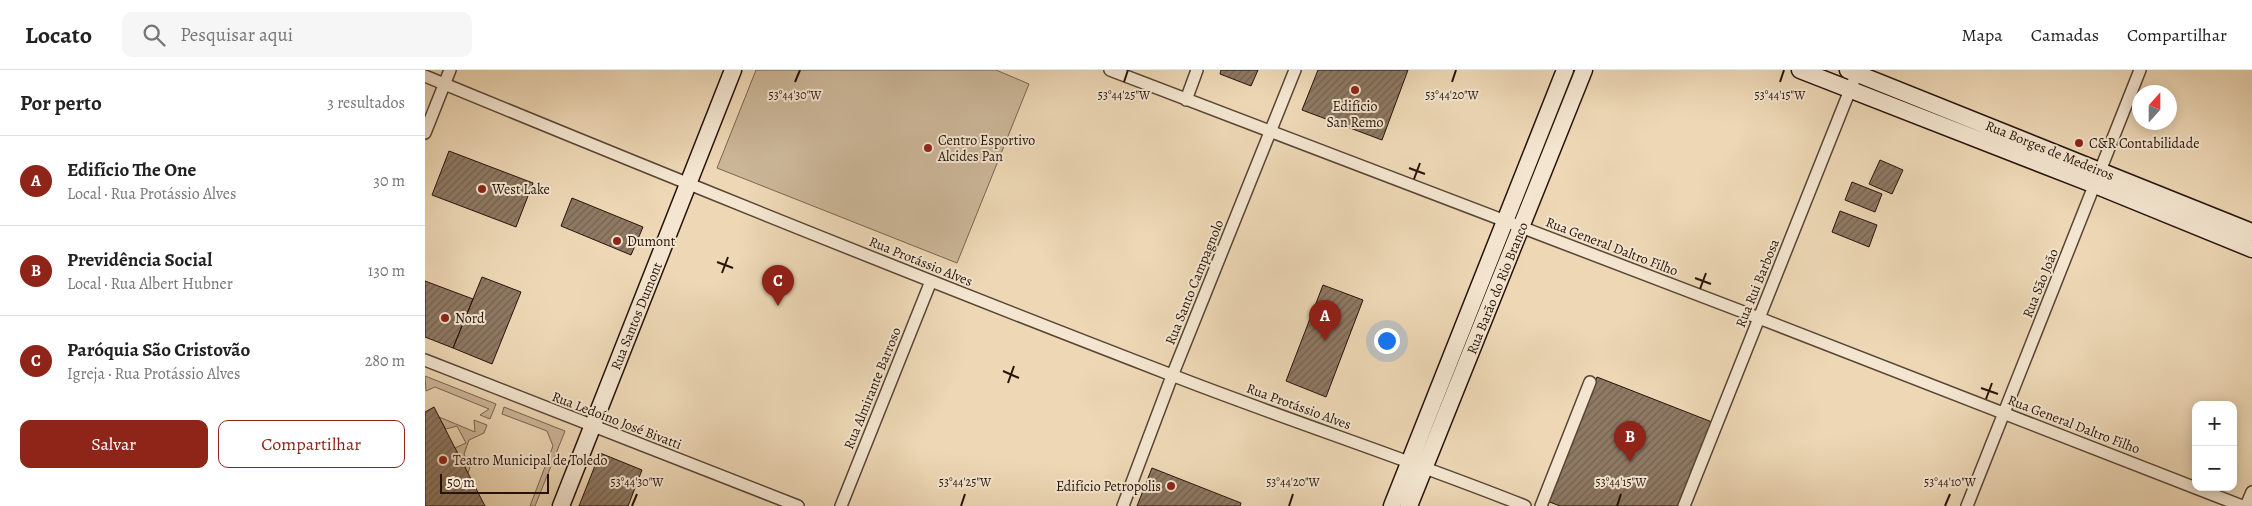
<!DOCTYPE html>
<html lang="pt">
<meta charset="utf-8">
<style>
:root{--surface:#fff;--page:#f6f6f6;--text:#222;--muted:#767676;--line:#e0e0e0;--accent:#8f2418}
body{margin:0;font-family:Alegreya,serif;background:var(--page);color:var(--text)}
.controls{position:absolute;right:15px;bottom:15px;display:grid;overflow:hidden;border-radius:10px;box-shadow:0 2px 12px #0003}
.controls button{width:45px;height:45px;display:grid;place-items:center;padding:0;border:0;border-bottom:1px solid var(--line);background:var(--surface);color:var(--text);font:25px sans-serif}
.compass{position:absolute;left:1707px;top:15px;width:45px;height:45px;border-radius:50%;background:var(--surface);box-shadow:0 2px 12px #0003;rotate:21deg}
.scale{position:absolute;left:15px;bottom:12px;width:109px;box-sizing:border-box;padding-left:5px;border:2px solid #27130a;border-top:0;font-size:14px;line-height:18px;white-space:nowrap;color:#27130a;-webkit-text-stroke:4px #f3e5cf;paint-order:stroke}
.you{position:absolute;left:961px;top:270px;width:18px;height:18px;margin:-12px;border:4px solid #fff;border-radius:50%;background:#1a73e8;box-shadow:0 0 0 8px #1a73e833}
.badge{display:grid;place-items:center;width:32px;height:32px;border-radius:50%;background:var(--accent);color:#fff;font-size:16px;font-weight:700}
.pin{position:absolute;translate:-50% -41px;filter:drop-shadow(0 1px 2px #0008)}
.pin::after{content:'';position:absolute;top:26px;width:18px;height:15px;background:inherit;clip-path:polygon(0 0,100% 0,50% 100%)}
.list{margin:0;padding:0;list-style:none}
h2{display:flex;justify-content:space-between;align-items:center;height:65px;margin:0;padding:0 20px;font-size:21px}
h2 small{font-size:16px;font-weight:400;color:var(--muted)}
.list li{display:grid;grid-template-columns:32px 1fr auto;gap:15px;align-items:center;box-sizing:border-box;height:90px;padding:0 20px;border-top:1px solid var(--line)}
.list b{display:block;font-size:19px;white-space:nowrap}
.list p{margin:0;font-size:16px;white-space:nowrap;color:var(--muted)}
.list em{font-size:16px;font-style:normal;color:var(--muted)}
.actions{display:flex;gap:10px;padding:15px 20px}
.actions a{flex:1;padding:11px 0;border:1px solid var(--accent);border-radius:10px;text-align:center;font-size:18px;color:var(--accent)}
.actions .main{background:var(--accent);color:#fff}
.icon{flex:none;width:28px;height:28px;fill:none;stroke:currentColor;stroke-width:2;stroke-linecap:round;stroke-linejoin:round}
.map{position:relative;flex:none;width:1827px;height:436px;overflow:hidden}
header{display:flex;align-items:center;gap:30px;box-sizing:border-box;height:70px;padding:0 25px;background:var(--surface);border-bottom:1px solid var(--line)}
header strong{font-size:24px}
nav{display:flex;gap:28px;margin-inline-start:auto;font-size:18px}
.search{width:350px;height:45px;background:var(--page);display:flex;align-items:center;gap:12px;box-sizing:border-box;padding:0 18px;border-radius:10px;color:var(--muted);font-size:19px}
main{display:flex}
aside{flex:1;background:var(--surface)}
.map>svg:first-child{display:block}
.green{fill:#cbb698;stroke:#796451}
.building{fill:url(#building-hatch);stroke:#27130a}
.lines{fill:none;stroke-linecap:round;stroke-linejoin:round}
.street-casing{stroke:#584435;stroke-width:14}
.secondary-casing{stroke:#27130a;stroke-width:19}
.street{stroke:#f3e5cf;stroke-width:11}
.secondary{stroke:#f3e5cf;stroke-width:16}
.ticks{fill:none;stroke:#27130a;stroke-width:2}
.poi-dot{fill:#8f2418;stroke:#f3e5cf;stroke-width:2}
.labels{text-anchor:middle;stroke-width:4;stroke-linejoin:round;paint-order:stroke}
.poi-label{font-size:14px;fill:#27130a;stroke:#f3e5cf;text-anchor:start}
.street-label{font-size:14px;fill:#27130a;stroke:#f3e5cf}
.ticks-label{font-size:12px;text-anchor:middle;fill:#27130a;stroke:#f3e5cf;stroke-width:4;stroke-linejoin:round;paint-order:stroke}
</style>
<header>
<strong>Locato</strong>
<div class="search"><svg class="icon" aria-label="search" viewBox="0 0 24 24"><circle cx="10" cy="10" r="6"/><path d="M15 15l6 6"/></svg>Pesquisar aqui</div>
<nav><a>Mapa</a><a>Camadas</a><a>Compartilhar</a></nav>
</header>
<main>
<aside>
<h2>Por perto<small>3 resultados</small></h2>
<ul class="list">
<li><span class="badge">A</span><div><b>Edifício The One</b><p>Local · Rua Protássio Alves</p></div><em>30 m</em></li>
<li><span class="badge">B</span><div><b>Previdência Social</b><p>Local · Rua Albert Hubner</p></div><em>130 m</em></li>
<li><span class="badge">C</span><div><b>Paróquia São Cristovão</b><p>Igreja · Rua Protássio Alves</p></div><em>280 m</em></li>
</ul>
<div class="actions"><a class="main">Salvar</a><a>Compartilhar</a></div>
</aside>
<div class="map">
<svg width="1827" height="436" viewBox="0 0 1827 436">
<defs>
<pattern id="building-hatch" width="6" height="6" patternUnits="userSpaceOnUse" patternTransform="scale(1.25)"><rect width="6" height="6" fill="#8e7963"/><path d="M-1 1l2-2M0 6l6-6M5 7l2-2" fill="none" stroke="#746250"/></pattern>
</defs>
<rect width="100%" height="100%" fill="#edd7b5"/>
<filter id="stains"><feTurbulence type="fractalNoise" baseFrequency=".004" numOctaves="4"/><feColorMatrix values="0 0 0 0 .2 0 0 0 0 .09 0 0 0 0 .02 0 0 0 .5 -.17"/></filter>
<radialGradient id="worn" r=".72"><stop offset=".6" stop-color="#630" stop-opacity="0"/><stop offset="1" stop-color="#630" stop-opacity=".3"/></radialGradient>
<!-- green -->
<path class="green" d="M331,0H571L604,14L532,193L292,98Z
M0,306L71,334L65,349L55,345L64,339L10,317L1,321Z
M79,337L140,361L110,436H105L128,376L122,361L77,344Z
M14,347L50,362L49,350L62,355L59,363L44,370L39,384L45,397L43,403L30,378L41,373L32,356L21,359Z"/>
<!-- building -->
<path class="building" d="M796,0H833L826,16L795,4Z
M893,0H983L957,70L877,40Z
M24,81L108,113L91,157L7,125Z
M1455,90L1478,100L1467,124L1444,114Z
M1427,112L1457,124L1450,142L1420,130Z
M147,128L218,157L206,185L136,156Z
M1415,141L1452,155L1444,177L1407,162Z
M57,207L96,222L67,294L28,278Z
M0,211L48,229L28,278L0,267Z
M898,215L938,230L901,327L861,311Z
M1172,307L1287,352L1254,436H1135L1122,431Z
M9,337L30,378L60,436H0V342Z
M175,383L217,400L203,436H154Z
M727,398L816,433L815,436H712Z"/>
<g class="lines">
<!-- street casing -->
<g class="street-casing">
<path id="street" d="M685,0L1334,248L1817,436
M0,6C247,108 495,208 744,304C862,350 982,389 1100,436
M761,30L772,0
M0,63L25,0
M0,290L373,436
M416,436L506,211
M698,436L747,306L870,0
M1116,436L1165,312
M1259,436L1433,0
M1542,436L1715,0
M1821,436L1827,422"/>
</g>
<!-- secondary casing -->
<g class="secondary-casing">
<path id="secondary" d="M1375,0L1670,115L1827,179
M1423,0L1827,162
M136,436L308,0
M967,436L1140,0
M984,436L1159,0"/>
</g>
<!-- street -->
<use href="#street" class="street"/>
<!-- secondary -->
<use href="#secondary" class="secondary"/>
</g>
<!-- ticks -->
<path class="ticks" d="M370,12L375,0M699,12L703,0M1027,12L1031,0M1355,12L1359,0M984,98L1000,104M989,109L995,93M292,192L308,198M297,203L303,187M1270,208L1286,214M1275,219L1281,203M578,301L594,308M583,313L589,296M1556,318L1573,324M1561,329L1567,313M207,436L212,424M536,436L540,424M864,436L868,424M1192,436L1196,424M1520,436L1525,424"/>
<!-- markers -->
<g class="poi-dot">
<circle cx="930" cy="20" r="5"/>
<circle cx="1654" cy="73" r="5"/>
<circle cx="503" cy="78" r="5"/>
<circle cx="57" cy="119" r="5"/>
<circle cx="192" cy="171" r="5"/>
<circle cx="20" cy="248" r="5"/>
<circle cx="18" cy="390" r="5"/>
<circle cx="746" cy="416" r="5"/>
</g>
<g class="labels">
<!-- poi labels -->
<g class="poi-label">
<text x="930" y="41" text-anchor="middle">Edifício<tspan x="930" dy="16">San Remo</tspan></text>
<text x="513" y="75">Centro Esportivo<tspan x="513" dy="16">Alcides Pan</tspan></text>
<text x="1664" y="78">C&amp;R Contabilidade</text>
<text x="67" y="124">West Lake</text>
<text x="202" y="176">Dumont</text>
<text x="30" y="253">Nord</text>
<text x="28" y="395">Teatro Municipal de Toledo</text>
<text x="736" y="421" text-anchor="end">Edifício Petropolis</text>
</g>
<!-- street labels -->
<g class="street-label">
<text transform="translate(1625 80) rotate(22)" y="5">Rua Borges de Medeiros</text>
<text transform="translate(1187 176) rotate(21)" y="5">Rua General Daltro Filho</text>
<text transform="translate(496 191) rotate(22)" y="5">Rua Protássio Alves</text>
<text transform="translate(769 212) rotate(-68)" y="5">Rua Santo Campagnolo</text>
<text transform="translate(1332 213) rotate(-68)" y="5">Rua Rui Barbosa</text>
<text transform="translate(1615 213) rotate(-68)" y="5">Rua São João</text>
<text transform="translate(1072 218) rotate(-68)" y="5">Rua Barão do Rio Branco</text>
<text transform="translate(211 246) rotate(-68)" y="5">Rua Santos Dumont</text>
<text transform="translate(447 318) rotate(-68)" y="5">Rua Almirante Barroso</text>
<text transform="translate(874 336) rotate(20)" y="5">Rua Protássio Alves</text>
<text transform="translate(192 350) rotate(21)" y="5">Rua Ledoíno José Bivatti</text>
<text transform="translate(1649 354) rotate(21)" y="5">Rua General Daltro Filho</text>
</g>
</g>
<g class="ticks-label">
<text x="370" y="29">53°44'30"W</text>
<text x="699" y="29">53°44'25"W</text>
<text x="1027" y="29">53°44'20"W</text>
<text x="1355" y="29">53°44'15"W</text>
<text x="212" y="416">53°44'30"W</text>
<text x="540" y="416">53°44'25"W</text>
<text x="868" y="416">53°44'20"W</text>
<text x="1196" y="416">53°44'15"W</text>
<text x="1525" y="416">53°44'10"W</text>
</g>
<rect width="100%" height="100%" filter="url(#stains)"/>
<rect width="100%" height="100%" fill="url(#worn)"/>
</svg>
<div class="controls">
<button>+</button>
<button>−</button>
</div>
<svg class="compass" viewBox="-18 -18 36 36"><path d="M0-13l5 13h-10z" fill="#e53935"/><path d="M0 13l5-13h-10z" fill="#767676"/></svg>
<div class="scale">50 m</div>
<div class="you"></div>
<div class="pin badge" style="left:900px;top:271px">A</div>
<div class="pin badge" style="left:1205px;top:392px">B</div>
<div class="pin badge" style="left:353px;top:236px">C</div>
</div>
</main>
